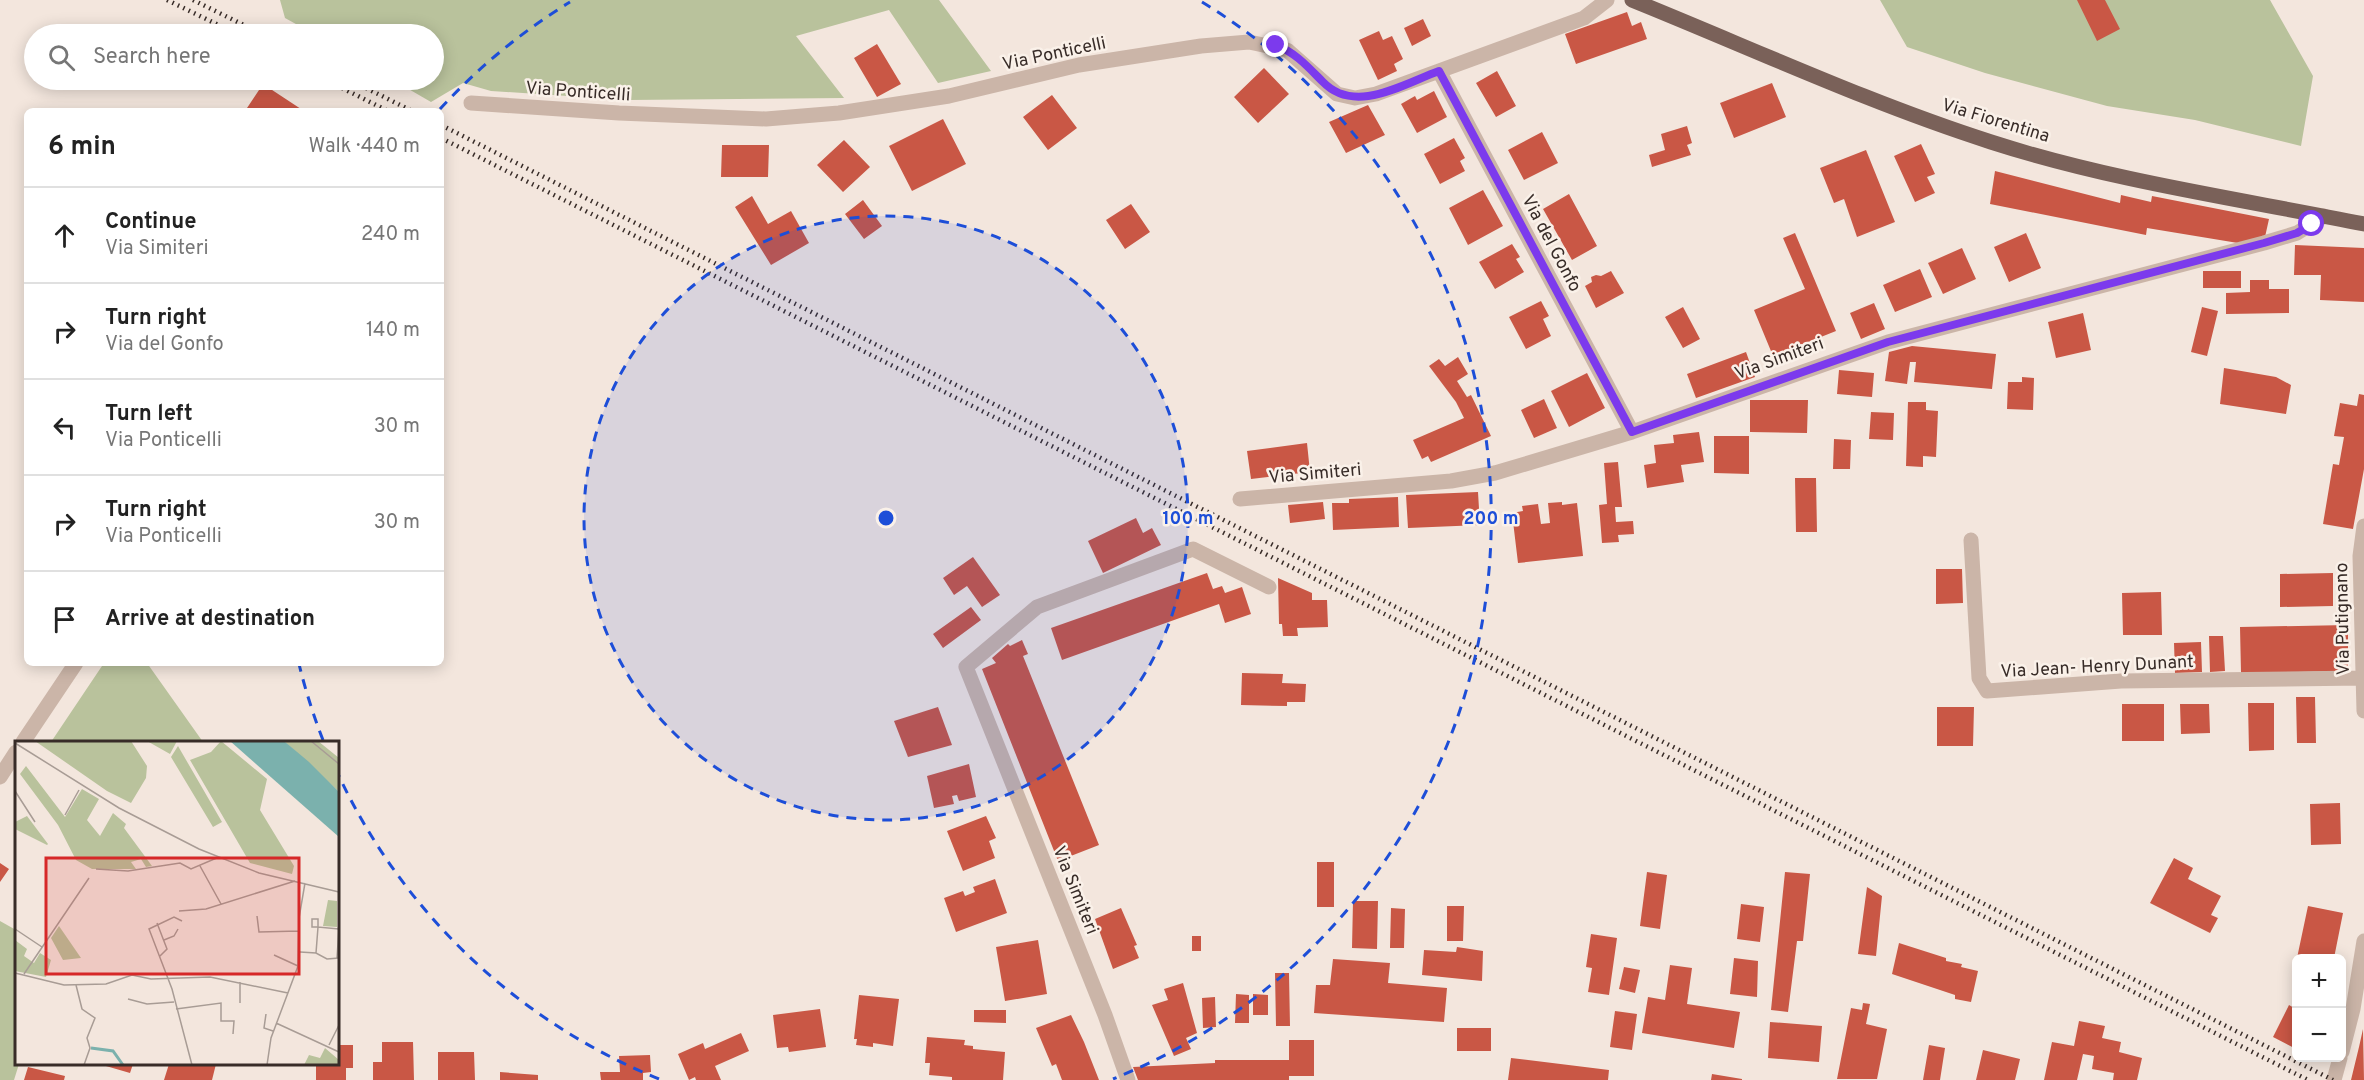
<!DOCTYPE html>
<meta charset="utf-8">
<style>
:root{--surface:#fff;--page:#f2f2f2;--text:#222;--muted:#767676;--line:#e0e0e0}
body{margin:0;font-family:Overpass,sans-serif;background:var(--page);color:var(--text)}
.controls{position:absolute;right:18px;bottom:18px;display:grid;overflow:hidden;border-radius:9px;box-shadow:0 3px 15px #0003}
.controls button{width:54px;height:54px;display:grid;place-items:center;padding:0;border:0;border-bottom:2px solid var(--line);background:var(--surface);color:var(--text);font:30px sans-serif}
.stop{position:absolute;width:18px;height:18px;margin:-14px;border:4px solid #7c3aed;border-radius:50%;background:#fff}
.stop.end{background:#7c3aed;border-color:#fff;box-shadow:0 2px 6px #0008}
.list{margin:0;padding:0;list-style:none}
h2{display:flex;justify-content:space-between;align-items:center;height:78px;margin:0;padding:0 24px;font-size:26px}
h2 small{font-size:20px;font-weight:400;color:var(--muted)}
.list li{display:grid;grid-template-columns:39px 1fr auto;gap:18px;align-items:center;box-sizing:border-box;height:96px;padding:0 24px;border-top:2px solid var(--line)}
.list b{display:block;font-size:22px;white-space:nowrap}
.list p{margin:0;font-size:20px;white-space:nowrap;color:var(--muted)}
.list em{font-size:20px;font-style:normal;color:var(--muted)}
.icon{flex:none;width:33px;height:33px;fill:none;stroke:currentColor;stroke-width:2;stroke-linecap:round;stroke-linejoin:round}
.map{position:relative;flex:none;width:2364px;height:1080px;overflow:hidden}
.search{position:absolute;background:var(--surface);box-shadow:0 3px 15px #0003;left:24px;top:24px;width:420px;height:66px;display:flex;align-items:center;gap:15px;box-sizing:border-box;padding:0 21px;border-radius:33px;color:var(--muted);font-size:22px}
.panel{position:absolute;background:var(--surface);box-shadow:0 3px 15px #0003;left:24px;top:108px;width:420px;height:558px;border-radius:9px}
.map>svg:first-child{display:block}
.green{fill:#b9c29c}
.building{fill:#c95745}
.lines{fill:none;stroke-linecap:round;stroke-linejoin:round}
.minor{stroke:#cbb5a8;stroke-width:15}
.major{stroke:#7a6159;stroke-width:15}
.rail{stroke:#382c28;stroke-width:4.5;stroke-dasharray:1.5 4.5;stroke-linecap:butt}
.route{stroke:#7c3aed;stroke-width:8}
.ring{fill:none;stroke:#1d4ed8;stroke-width:3;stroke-dasharray:10 8}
.labels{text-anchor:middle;stroke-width:5;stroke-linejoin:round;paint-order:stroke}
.street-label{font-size:18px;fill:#382c28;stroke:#faf1e9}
.inset-river{fill:none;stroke:#7bb1ad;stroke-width:3}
.inset-road{fill:none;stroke:#a89c95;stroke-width:1.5}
.view{fill:#d62828;fill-opacity:0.15;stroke:#d62828;stroke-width:3}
.inset-edge{fill:none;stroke:#382c28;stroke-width:3}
.centre{fill:#1d4ed8;stroke:#faf1e9;stroke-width:3}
.ring-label{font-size:18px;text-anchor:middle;font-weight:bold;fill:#1d4ed8;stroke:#faf1e9;stroke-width:5;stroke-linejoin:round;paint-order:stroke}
</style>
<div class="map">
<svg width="2364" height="1080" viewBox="0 0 2364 1080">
<rect width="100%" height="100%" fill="#f3e6dd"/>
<!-- green -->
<path class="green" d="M280,0H939L991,71L938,83L889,10L796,36L844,98L628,100L491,91L463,83L431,102L393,80H434V34H314L285,18Z
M1880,0H2270L2313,76L2301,146L2195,120L2107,106L1985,73L1907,47Z
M104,663H147L203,742H51Z
M0,921L16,930V1064H19L14,1080H0Z"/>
<!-- building -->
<path class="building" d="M2077,0H2105L2120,29L2097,41Z
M1627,12L1632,26L1641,22L1647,39L1576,64L1565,34Z
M1423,19L1431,36L1412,46L1404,28Z
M1379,31L1383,40L1392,36L1403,59L1394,64L1397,71L1378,80L1359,40Z
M877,44L901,84L877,97L854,58Z
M1264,68L1289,94L1258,123L1234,97Z
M1497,71L1516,106L1496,117L1476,83Z
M1772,83L1786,117L1734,138L1720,103Z
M263,84L304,111H245Z
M1434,91L1447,117L1417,133L1401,104L1415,96L1417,100Z
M1052,95L1077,128L1048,150L1023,117Z
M1368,105L1385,135L1346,153L1329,122Z
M943,119L966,164L912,191L889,146Z
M1687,126L1692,143L1687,145L1691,155L1652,167L1649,155L1665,150L1661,134Z
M1542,132L1558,163L1524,180L1508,150Z
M1454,138L1465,158L1460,161L1465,171L1440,184L1424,154Z
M844,140L870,167L843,192L817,165Z
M1921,144L1935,174L1927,177L1935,193L1915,202L1894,156Z
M722,145H769L768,177H721Z
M1866,150L1895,222L1857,237L1844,199L1834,203L1820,168Z
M1995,171L2120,203L2121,195L2151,202L2152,196L2269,219L2265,237L2244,244L2147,228L2146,235L1990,204Z
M1483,190L1503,226L1468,245L1449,208Z
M1569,194L1597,246L1572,260L1543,209Z
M752,196L768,224L791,211L809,243L771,265L735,207Z
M863,200L882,226L864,239L845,214Z
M1131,204L1150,232L1125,249L1106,220Z
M1795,233L1836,331L1773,356L1754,310L1805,289L1783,238Z
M2026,233L2041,268L2009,282L1994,247Z
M1512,244L1520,257L1516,259L1524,272L1495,289L1479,262Z
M2295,245L2364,248V302L2320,300L2321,275H2294Z
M1962,248L1976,279L1943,294L1928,263Z
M1920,269L1932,297L1895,312L1883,285Z
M1611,271L1624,293L1596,308L1585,286L1592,282L1591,277L1596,275L1601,276Z
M2203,271H2241V288H2203Z
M2250,280H2269V289H2289V313L2226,314V293L2250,292Z
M1541,301L1549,316L1543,319L1551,336L1526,349L1509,317Z
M1874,303L1885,329L1861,339L1850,313Z
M1683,307L1700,339L1683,348L1665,317Z
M2202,307L2218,311L2207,356L2191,352Z
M2083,313L2091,350L2056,358L2048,322Z
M1912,346L1996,354L1992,389L1914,382L1916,362H1910L1907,384L1885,381L1889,352Z
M1746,352L1755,377L1696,398L1687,374Z
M1458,357L1468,374L1457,381L1467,397L1471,395L1491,436L1431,462L1428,456L1422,459L1413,440L1464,418L1456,402L1429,366L1439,359L1445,366Z
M2224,368L2276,377L2291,385L2286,414L2220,404Z
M1839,370L1874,373L1872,397L1837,394Z
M1587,373L1605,408L1569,427L1551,391Z
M2022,377L2034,378L2033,410L2007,409L2008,382H2022Z
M2359,394L2364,395V469L2353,529L2323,524L2333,464L2339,465L2344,437L2334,436L2340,403L2357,406Z
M1544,399L1557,428L1534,438L1521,410Z
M1750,400H1808L1807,433L1750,432Z
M1908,402H1926V410L1938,411L1936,457L1923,456V467L1906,466Z
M1871,412L1894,413L1893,440L1869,439Z
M1699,432L1704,462L1681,465L1684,482L1647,488L1644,465L1656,463L1654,445L1674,443L1673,435Z
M1714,436H1749V474L1714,473Z
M1834,439L1851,440L1850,469H1833Z
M1307,443L1310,472L1251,479L1247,451Z
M1618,462L1622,507H1615L1616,522L1633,521L1634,534L1618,535L1619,542L1602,543L1599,505L1607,504L1604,463Z
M1795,478H1816L1817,532H1796Z
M1478,492L1480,525L1408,528L1406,495Z
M1398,497L1399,527L1333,530L1332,503H1349V499Z
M1323,502L1325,519L1290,523L1288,505Z
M1562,502V505L1577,503L1583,556L1518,563L1512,513L1523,511L1522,506L1538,504L1541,524L1550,523L1548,503Z
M1136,518L1143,533L1152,528L1161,545L1103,573L1088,541Z
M973,557L1000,595L982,607L967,586L954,595L943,578Z
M1936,569H1962L1963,603L1936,604Z
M1207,573L1213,589L1222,586L1225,593L1242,587L1251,614L1225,623L1219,604L1062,660L1051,628Z
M2333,573V606L2280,607V574Z
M1278,578L1312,593V600H1327L1328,627L1297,628L1298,636H1283L1282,624H1279Z
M2161,592L2162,635H2123L2122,593Z
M971,607L981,620L943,648L933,634Z
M2348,625V671L2241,673L2240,627Z
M2209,636H2223L2225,671L2210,672Z
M1022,640L1028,654L1023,656L1099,845L1058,861L982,669L996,663L992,658L1008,644L1010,646Z
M2201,642L2202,672L2175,673L2174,643Z
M1242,673L1283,674L1282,683L1306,684L1305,702H1287V706L1241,705Z
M2296,697H2315L2316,743H2297Z
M2248,703H2274V750L2249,751Z
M2122,704H2164V741H2122Z
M2180,704H2209L2210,733L2181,734Z
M938,707L952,745L908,757L894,721Z
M1937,707H1974L1973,746H1937Z
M969,764L976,797L959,801L957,795L952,796L954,804L934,808L927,776Z
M2340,803L2341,844L2311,845L2310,804Z
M986,816L996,838L989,841L995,858L963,871L947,831Z
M2174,858L2193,868L2188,879L2221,896L2211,915L2218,918L2210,933L2150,903Z
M1317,862H1334V907H1317Z
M0,863L9,869L0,882Z
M1647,872L1667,875L1660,929L1640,926Z
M1785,872L1810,874L1803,941H1797L1788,1012L1771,1010Z
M995,879L1007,913L956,932L944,898L963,891L965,896L975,892L973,887Z
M1867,887L1882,896L1876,956L1858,954Z
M1353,901H1378L1377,949L1352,948Z
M1741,904L1764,907L1760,942L1737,939Z
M1447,906H1464L1463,941H1447Z
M2308,906L2343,913L2334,958H2297Z
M1121,908L1137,945L1134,946L1139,958L1113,969L1095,919Z
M1391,908L1405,909L1404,948H1390Z
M1591,934L1617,938L1609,995L1588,992L1592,968L1586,967Z
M1192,936H1201V951H1192Z
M1038,940L1047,994L1005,1001L996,947Z
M1899,943L1946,958V961L1962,964L1961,967L1978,971L1971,1002L1955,999V995L1892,974Z
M1457,947L1483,951L1482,981L1422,975L1424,950L1456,952Z
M1734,958L1758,961L1757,997L1730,994Z
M1333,959L1390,963L1388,983L1447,988L1444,1022L1314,1013L1316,985H1330Z
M1670,965L1692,968L1687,1004L1740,1012L1734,1048L1642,1033L1648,997L1665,1000Z
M1624,967L1640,970L1635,993L1619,989Z
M1275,973H1289L1290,1026H1276Z
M1183,983L1197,1033L1186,1038L1191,1049L1174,1056L1152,1005L1168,1000L1164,989Z
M1236,994L1249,995V1023H1235Z
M1253,994L1268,995V1015H1253Z
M859,995L899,999L893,1046L873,1043V1047L856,1045L857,1039H854Z
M1215,997L1216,1027L1203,1028L1202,998Z
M1863,1003L1870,1004L1866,1024L1887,1029L1877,1079H1837L1851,1008L1862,1010Z
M2289,1005L2296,1009V1049L2273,1037Z
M820,1009L826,1047L789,1052L788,1047L777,1048L773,1015Z
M974,1010H1006V1023L974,1022Z
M1615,1011L1637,1014L1632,1050L1610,1047Z
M1071,1015L1084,1042L1099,1080H1062L1056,1064L1052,1066L1036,1028Z
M2079,1021L2105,1026L2102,1038L2121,1042L2119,1052L2142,1058L2137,1080H2113L2114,1073L2092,1069L2094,1056L2083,1054L2077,1080H2044L2052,1042L2074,1046Z
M1770,1022L1822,1026L1819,1062L1768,1058Z
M1457,1028H1491V1051H1457Z
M2363,1029L2364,1080H2351L2359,1047Z
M741,1033L749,1051L715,1066L721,1080H696L695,1077L689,1080L678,1054L703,1043L705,1049Z
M927,1037L965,1040L964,1045L973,1046V1049L1005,1052L1003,1080H952V1077L929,1075L930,1063H925Z
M1289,1040H1314V1076H1289V1080H1138L1133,1067L1215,1063V1060H1289Z
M382,1042H413L414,1080H373V1062H382Z
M338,1045H353V1068H346V1080H316V1064H338Z
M1929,1045L1945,1048L1940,1080H1923Z
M1983,1050L2020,1059L2015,1080H1976Z
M438,1052H474L475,1080H438Z
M650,1055L651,1072L643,1073V1080H601L600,1072H620L619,1056Z
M1511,1058L1609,1070L1608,1080H1508Z
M99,1064H133L130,1073Z
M169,1064H216L212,1080H164Z
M28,1067L65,1076L64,1080H24Z
M500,1072L538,1075V1080H500Z
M1712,1074L1742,1079V1080H1711Z"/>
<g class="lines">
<!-- minor -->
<path class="minor" d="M1439,71L1632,432
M471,103L619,113L766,119L839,113L949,96L1079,65L1201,46L1249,42L1287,50L1337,94L1355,98L1376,94L1584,18L1607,0
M1240,499L1451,481L1495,473L1632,432L1888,342L2264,243L2297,233L2324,216
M2364,526L2360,556L2364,711
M1971,540L1979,678L1987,691L2121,681L2363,678
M23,742L76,663
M0,777L16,752
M2342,1052L2353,1009L2364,941
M1128,1080L1105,1015L966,667L1037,607L1193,549L1269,587
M2334,1080L2340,1058"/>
<!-- major -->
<path class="major" d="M1632,0C1751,48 1869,103 1991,142C2112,181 2240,199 2364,224"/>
<!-- rail -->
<path class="rail" d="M167,0L237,34
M193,0L262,34
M326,80L388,111
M350,80L412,111
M441,125L2333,1080
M441,138L2308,1080"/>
</g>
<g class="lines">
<!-- route -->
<path class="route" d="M1276,45C1296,53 1308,67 1323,82C1355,115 1403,84 1439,71L1632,432L1888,342L2264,243L2297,233L2312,224"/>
</g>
<!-- distance rings -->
<circle cx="886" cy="518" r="302" fill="#1d4ed8" fill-opacity=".12"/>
<g class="ring">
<circle cx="886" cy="518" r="302"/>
<path d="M659 1079A605 605 0 0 1 338 774M323 740A605 605 0 0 1 299 664M440 109A605 605 0 0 1 570 2M1202 2A605 605 0 0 1 1113 1079"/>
</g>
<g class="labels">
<!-- street labels -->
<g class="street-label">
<text transform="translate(1054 53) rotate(-12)" y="6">Via Ponticelli</text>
<text transform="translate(578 91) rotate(4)" y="6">Via Ponticelli</text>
<text transform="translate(1996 120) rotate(17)" y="6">Via Fiorentina</text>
<text transform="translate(1552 243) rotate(62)" y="6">Via del Gonfo</text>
<text transform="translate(1779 358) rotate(-20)" y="6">Via Simiteri</text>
<text transform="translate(1315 473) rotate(-5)" y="6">Via Simiteri</text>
<text transform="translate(2342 619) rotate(-91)" y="6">Via Putignano</text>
<text transform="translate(2097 666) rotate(-3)" y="6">Via Jean- Henry Dunant</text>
<text transform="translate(1076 890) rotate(68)" y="6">Via Simiteri</text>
</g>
</g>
<!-- overview -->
<g transform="translate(15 741)">
<rect width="324" height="324" fill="#f3e6dd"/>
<path d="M20,0H116L132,25L131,37L116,62L92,50ZM132,0H162L155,13ZM206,0L252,38L245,69L279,125L277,133L235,122L175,19L196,11ZM269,0H303L324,17V51ZM163,5L207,81L198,86L156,16ZM11,25L50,76L67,48L84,58L72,79L85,95L98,72L111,83L109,87L137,125L131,126L126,118L116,121L121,128H77L61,119L43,84L5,33ZM12,75L33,103L32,104L0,88V81ZM313,159L322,160V186L308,185ZM44,185L66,217L48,219L36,197ZM0,199L12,208L9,215L19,222L25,212L36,219L31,236L0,230ZM310,307L324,319V324H289L294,314L305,317Z" fill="#b9c29c"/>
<path d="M215,0H269L294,21L324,51V96Z" fill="#7bb1ad"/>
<path class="inset-river" d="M76,307L98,310L108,324"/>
<path class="inset-road" d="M296,0L324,23M0,2L104,67L184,108L244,132L324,151M0,50L20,81M50,74L64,49M185,125L206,163M81,128L113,130L165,122L176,128L204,116M164,170L191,168L280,140M242,175L244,191L284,190M297,178H303V186H297ZM167,180L159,176L134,188L157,248L177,324M142,182L152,208L145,215M0,188L27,206M149,199L159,195L163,188M285,211L301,212L312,218L324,217M301,212L303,186L324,188M259,214L283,225M322,217L324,187M0,232L49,244L91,243L117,234L136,238L195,236L273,252M9,233L74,137M61,244L67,268L80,277L72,297L75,307L69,324M113,258L132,263L159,261M225,262V241M161,268L206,262V280H219L218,293M251,273L249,287L258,290M261,282L324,311M314,304L324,284M252,324L256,297L283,225L284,177L290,142"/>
<path class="view" d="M31,117H284V233H31Z"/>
<rect width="324" height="324" class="inset-edge"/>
</g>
<circle cx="886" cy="518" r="9" class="centre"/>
<g class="ring-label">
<text x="1188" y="524">100 m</text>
<text x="1491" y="524">200 m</text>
</g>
</svg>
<div class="controls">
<button>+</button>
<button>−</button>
</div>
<div class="stop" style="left:2312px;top:224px"></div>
<div class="stop end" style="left:1276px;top:45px"></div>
<div class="search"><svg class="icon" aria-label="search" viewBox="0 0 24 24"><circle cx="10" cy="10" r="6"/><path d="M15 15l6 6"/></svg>Search here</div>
<section class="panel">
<h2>6 min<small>Walk · 440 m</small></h2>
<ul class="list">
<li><svg class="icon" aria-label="ahead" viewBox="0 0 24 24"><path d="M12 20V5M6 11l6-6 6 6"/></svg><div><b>Continue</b><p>Via Simiteri</p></div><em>240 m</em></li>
<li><svg class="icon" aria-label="right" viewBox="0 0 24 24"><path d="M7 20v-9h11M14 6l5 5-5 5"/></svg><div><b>Turn right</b><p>Via del Gonfo</p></div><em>140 m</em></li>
<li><svg class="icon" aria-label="left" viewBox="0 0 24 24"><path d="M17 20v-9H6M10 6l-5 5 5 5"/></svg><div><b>Turn left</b><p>Via Ponticelli</p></div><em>30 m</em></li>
<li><svg class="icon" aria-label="right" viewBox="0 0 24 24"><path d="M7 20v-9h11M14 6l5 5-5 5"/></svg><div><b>Turn right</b><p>Via Ponticelli</p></div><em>30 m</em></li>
<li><svg class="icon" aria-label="arrive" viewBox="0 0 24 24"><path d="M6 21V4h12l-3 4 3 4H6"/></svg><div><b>Arrive at destination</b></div></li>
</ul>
</section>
</div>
